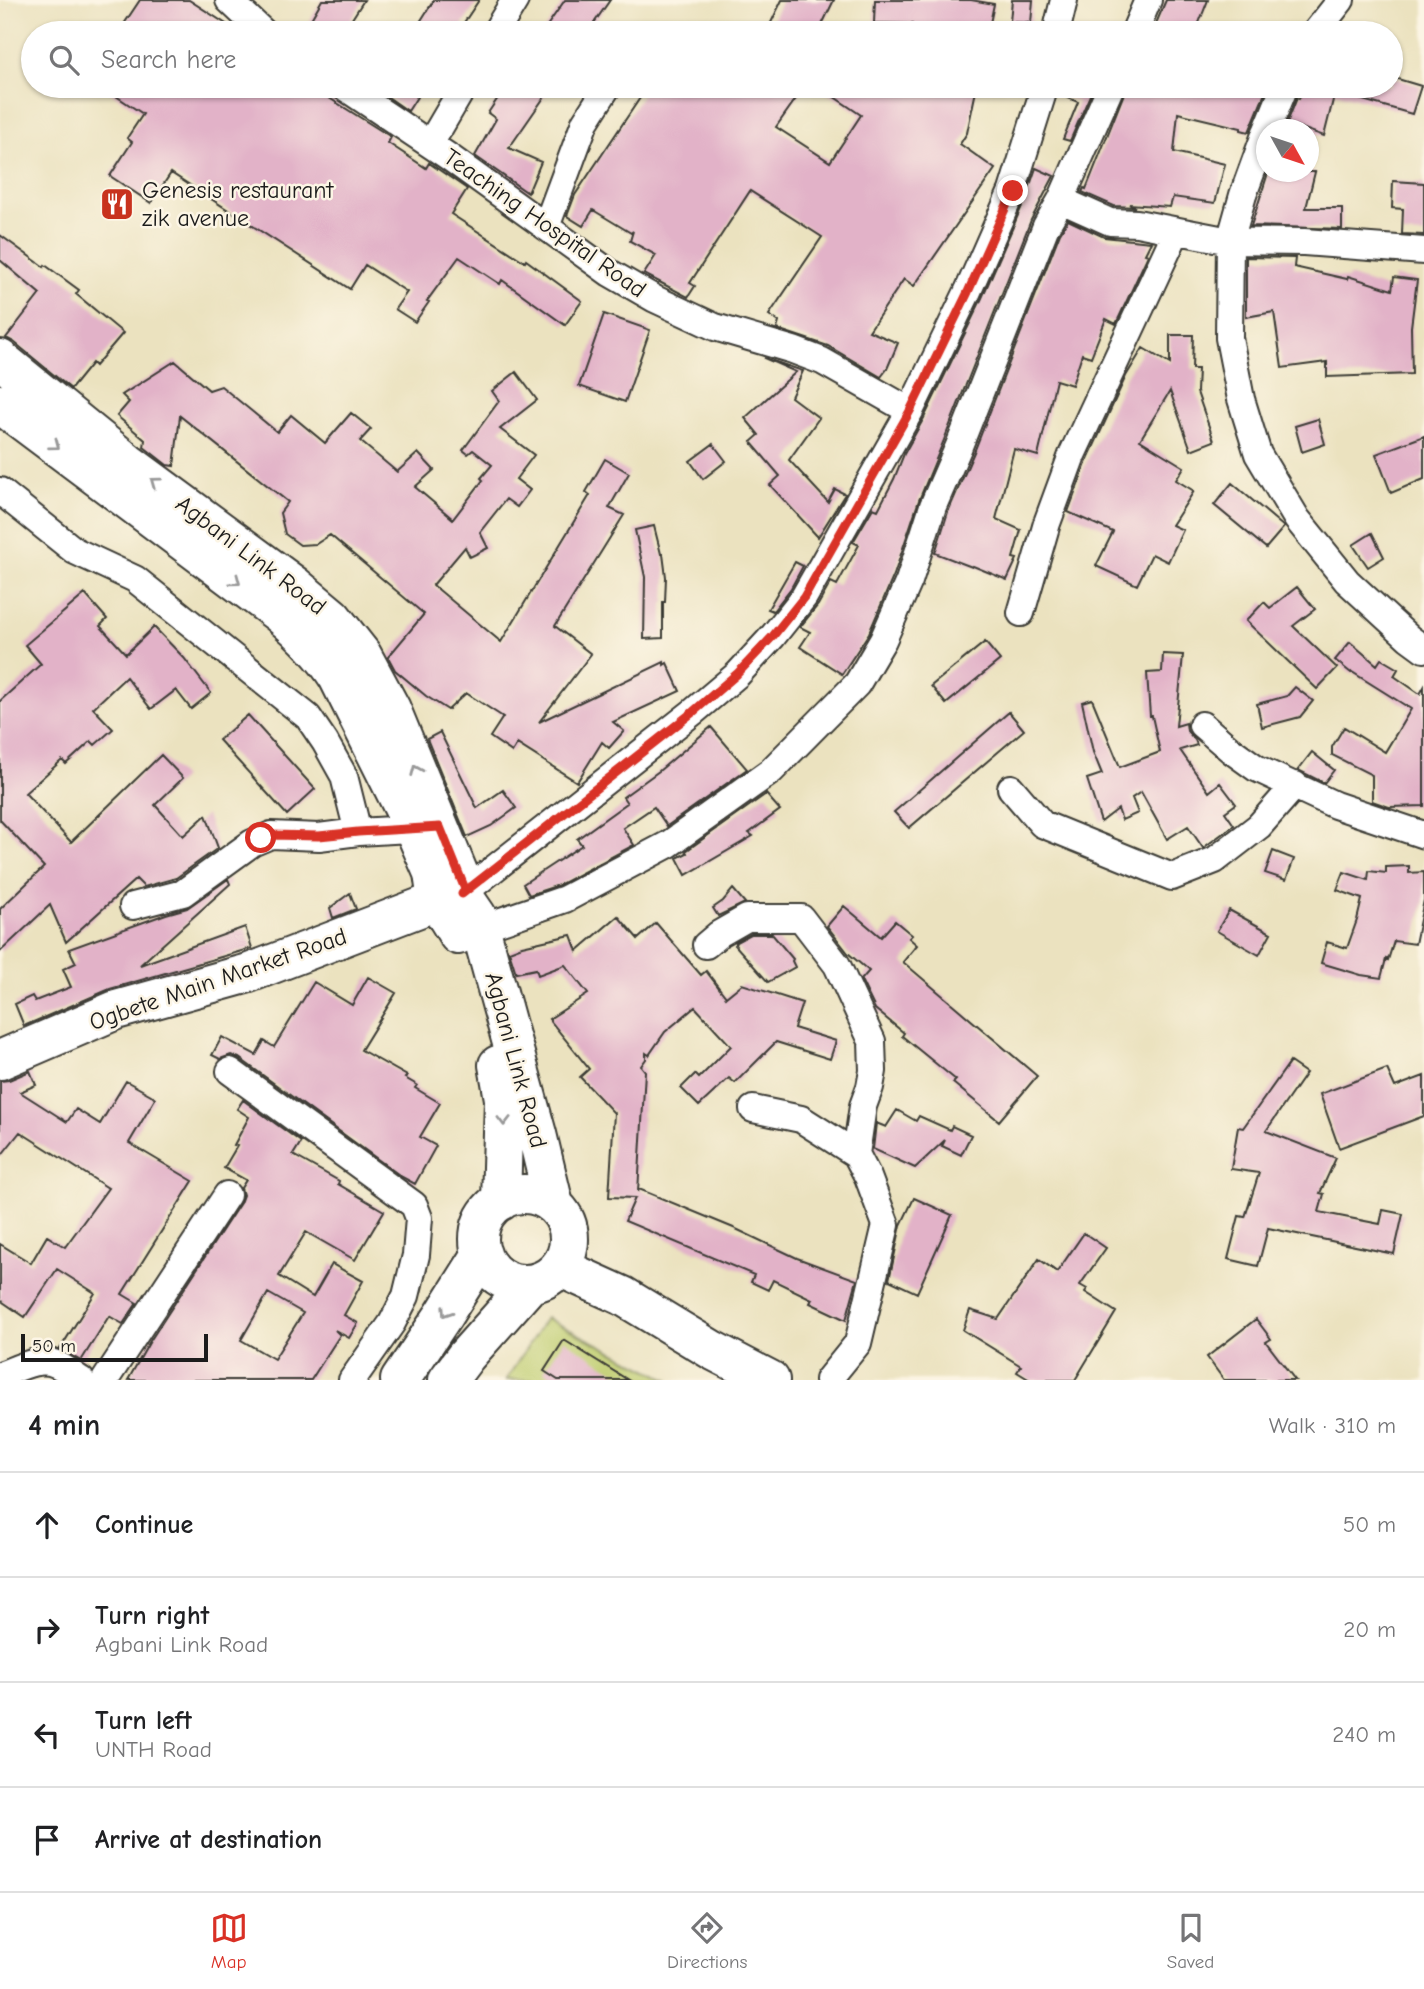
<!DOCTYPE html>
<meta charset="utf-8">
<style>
:root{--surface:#fff;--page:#f6f6f6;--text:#202124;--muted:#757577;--line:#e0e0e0;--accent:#d93025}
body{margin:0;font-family:"Comic Neue",sans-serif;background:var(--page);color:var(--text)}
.compass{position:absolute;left:1256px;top:119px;width:63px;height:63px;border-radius:50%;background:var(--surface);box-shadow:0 2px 5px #0004;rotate:130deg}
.scale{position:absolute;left:21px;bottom:18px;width:187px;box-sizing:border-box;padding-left:7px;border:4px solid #1c1c1c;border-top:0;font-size:19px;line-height:24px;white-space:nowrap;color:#1c1c1c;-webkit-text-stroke:5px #fcf5e5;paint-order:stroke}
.stop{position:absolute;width:21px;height:21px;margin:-16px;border:5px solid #d93025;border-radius:50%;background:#fff}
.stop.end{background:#d93025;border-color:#fff;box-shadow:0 2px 7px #0008}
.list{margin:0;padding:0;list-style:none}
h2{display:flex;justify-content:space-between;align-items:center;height:91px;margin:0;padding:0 28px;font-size:30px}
h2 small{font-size:23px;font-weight:400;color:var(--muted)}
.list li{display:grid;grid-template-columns:46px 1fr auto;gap:21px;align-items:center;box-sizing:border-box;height:105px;padding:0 28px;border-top:2px solid var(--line)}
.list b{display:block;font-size:26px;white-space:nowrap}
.list p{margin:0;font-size:23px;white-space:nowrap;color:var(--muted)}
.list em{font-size:23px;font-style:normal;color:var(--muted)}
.icon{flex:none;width:38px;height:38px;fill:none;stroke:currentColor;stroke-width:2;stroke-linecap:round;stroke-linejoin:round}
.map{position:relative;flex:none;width:1424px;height:1380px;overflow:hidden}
.search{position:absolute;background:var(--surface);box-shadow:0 2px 5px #0004;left:21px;right:21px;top:21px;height:77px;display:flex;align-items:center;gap:18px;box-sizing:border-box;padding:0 24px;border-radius:38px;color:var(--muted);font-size:26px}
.sheet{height:511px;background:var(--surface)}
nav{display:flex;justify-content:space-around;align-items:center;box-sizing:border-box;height:98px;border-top:2px solid var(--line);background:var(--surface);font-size:19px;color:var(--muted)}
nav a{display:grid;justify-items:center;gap:4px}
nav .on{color:var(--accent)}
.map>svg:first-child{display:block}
.green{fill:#bfcd6f;stroke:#6e7446;stroke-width:2}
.building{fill:#e2b2c8;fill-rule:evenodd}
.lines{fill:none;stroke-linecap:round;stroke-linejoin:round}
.street-casing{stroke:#3b3a34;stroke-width:30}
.secondary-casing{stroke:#3b3a34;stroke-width:42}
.primary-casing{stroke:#3b3a34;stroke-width:42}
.street{stroke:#fff;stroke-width:26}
.secondary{stroke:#fff;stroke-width:38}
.primary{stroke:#fff;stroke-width:38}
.oneway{stroke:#999}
.route{stroke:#d93025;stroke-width:9}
.labels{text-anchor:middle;stroke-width:5;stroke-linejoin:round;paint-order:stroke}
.poi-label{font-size:24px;fill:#1c1c1c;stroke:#fcf5e5;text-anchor:start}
.street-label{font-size:24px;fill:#1c1c1c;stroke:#fcf5e5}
</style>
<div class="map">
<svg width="1424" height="1380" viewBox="0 0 1424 1380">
<rect width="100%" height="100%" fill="#fcf5e5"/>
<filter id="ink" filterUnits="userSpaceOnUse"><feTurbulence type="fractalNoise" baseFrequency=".0143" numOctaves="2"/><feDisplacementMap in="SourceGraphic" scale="14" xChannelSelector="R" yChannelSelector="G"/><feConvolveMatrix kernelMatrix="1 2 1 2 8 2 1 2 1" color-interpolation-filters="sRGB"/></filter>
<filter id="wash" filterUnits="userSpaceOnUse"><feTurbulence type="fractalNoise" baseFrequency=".00686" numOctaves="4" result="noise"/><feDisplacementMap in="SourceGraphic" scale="28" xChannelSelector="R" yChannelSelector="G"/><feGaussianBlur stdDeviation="1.57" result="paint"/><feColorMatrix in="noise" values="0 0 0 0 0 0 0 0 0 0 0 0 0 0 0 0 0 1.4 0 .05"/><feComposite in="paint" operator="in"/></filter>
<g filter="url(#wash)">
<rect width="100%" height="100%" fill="#ebe2bf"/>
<!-- green -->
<path class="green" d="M546,1318L669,1380H506Z"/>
<g id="blocks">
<!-- building -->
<path class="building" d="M140,0H189L240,33H118Z
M322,0H364L343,33H303Z
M434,0H479L457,33H413Z
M565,0H610L587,33H542Z
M782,0H834L818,33H766Z
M875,0H971L994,4L988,33H956L958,26H912V24L874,23Z
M1012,0H1033L1031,23L1010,22Z
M1166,0H1208L1195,33H1152Z
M1391,77L1421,86L1412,114L1335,92L1324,136L1287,123L1297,98L1299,99L1305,86H1391Z
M101,86H310L391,137L388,143L426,168L429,163L467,189L451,214L525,262L526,260L582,301L565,325L502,280L500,284L459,257L427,301L429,302L415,322L395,309L407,292L365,265L350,289L171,173L151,203L110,176L132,142L127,138L143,114Z
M391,86H424L408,111L385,95Z
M506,86H552L509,148L541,162L528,193L475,156L496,119L488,113Z
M648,86H805L776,127L830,162L861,115L818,86H977L967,133L960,144L995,169L914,286L904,279L869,331L898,343L887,369L881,377L828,346L777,329L779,322L769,315L822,237L750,191L690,283L695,286L688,297L644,274L656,255L630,241L633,231L631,233L593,210L583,226L567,216L575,195Z
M1060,86H1094L1070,141L1063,139L1078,102L1059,94Z
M1127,86H1268L1249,132L1241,130V128L1178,113L1174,152L1225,164L1215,203L1173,197L1170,207L1129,204L1135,207L1114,206L1082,192L1084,188L1086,189Z
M1036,168L1054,176L1031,220L944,440L919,500L894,575L869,633L842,674L800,647L810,632L800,627L818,605L831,582L837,585L859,545L853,542L873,508L878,510L894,479L904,454L924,418L982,298L1026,197Z
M1292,172H1315L1306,208H1342V229L1251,226L1268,173L1291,177Z
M1393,181L1424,183V235L1402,234L1403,209L1392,208Z
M1068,220L1104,237L1151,242L1145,254L1148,255L1116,324L1106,319L1091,357L1082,354L1072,385L1056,380L1038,456L1014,449L996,519L1021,530L1013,558L1017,559L1007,580L973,566L972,567L935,553L948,512L974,452L1060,233Z
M0,235L44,267L45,265L79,290L76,294L123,333L95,366L92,363L71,389L14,342L6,338L40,294L0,260Z
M1246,257L1295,258L1294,267L1347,279L1348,276L1392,290L1394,277L1417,280L1411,327L1412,374L1327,377V362L1282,368L1274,312L1246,317Z
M604,314L650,330L625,402L579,386Z
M1170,335H1193L1192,369H1198L1197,392L1214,441L1191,450L1170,391L1140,440L1184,467L1176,480L1194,491L1172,525L1183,530L1168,562L1152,554L1137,585L1096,566L1113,532L1068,512L1087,461L1126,376L1143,348L1170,364Z
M764,358L803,371L791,397L819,418L789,460L828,502L835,489L845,494L818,537L770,485L780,476L751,442L759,435L745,418L796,372Z
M175,361L209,390L221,386L277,432L291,415L325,443L351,413L371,429L360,441L397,472L418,453L434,470L415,487L453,519L483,480L481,478L492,465L473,450L468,454L463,450L499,401L492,391L516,372L537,400L500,429L534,455L516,479L530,490L517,507L506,499L480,532L488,548L470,557L465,547L433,585L501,642L590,495L586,492L605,459L629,473L609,508L624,515L555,626L591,654L539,722L664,662V665L667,663L680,691L613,722L624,731L609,748L602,742L577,782L517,744L512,752L490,737L503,717L466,693L448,710L426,696L395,670L388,657L424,614L330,535L316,544L300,545L285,534L280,513L288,502L180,416L174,466L167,465L144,447L145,440L117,416L129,402L122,395Z
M1318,419L1325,444L1302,452L1295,426Z
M1424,436V479L1391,493L1376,454Z
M713,444L726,461L703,479L690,461Z
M1232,483L1284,527L1266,548L1214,505Z
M654,526L661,554H663L666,577L665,602H663V638L644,639L645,577L635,530Z
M1372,533L1384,557L1368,567L1353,545Z
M795,562L803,566L791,588L773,611L768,609Z
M1297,587L1315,609L1293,626L1337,668L1317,689L1246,621L1264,602L1270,608Z
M85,594L107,619L100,626L126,654L154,627L184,658L211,693L191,709L176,690L151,709L126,677L93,708L113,729L95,745L91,741L66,764L62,760L25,793L71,842L161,755L183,778L155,805L183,836L206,815L218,848L176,878L144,887L136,879L66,942L50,905L0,952V909L44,867L0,820V701L41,664L25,645Z
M985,642L1000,660L946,704L931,686Z
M1350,642L1377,665L1381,659L1398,669L1394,676L1420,694L1424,687V806L1389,807L1372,801V775L1332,755V747L1344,727L1385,752L1411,709L1352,672L1351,673L1335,660Z
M1163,654L1183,655L1176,726L1186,723L1187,731L1195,740L1197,745L1180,750L1209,792L1220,783L1236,804L1225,812L1234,825L1203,848L1188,826L1167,839L1141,792L1132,798L1138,813L1122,820L1118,809L1101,822L1087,779L1102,774L1093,752L1082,702L1092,699L1120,767L1160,752L1152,716H1150L1147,673L1162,672Z
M1295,687L1313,701L1300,717L1262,727L1257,704L1287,696Z
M1009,712L1024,730L909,828L894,812Z
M248,715L315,789L287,815L219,740Z
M711,727L747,769L667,826L654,807L623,828L634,845L559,885L529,895L523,884L582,845L577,839L627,803L623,797L659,771Z
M440,732L477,808L503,790L516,808L491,826L467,837L427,739Z
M1312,752L1334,770L1324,783L1298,770Z
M766,794L780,810L749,833L753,836L686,875L677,858L687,853L686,851Z
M1273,851L1294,859L1286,880L1265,873Z
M1409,866V873L1424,872V900L1415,944L1394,941L1388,960L1386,959L1381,978L1361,975L1321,963L1327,942L1347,948L1357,920L1362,899L1337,890L1344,872L1368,880L1369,871L1386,873V867Z
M228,879L230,884L140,965L245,927L252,948L110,989L24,1026L15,1004L32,996L35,1001L71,987L63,969L76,963L69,949L166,914L187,908Z
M733,889L745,903L718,916L713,908L723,901Z
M350,893L356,909L333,918L330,908Z
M844,906L881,937L895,921L912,935L909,938L917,945L903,962L1037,1076L999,1121L953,1083L956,1080L902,1036L904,1033L875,1009L861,980L869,971L848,953L827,926Z
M1229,910L1271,933L1259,955L1217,931Z
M618,916L638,939L656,923L701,975L706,971L726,997L742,984L802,1003L794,1028L836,1041L830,1059L776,1042L735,1083L729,1078L699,1106L681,1088L695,1074L699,1078L731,1046L695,1007L665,1032L649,1055L646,1053V1059L641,1066L645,1071L638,1192L639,1189L736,1229L797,1258L857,1280L846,1320L810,1303L812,1299L773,1280L768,1290L751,1282L754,1275L625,1221L635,1198L609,1197L614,1113L580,1077L589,1069L549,1019L588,994L565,965L538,975L536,969L516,973L509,951L522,946L571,935L577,951Z
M751,934H772L793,959L792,961L795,967L768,982L735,945L736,942Z
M368,977L396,993L361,1050L407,1076L405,1078L417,1085L415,1088L440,1103L420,1137L436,1146L415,1184L402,1177L239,1058L231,1055L220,1059L212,1055L222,1037L256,1055L264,1041L274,1047L314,982L352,1005Z
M1290,1062L1306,1073L1266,1131L1336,1158L1320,1193L1324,1194L1319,1212L1380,1224L1383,1210L1403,1214L1394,1254L1268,1228L1258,1266L1228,1259L1239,1216L1245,1217L1259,1173L1231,1169L1238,1127L1243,1128Z
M1387,1069L1395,1087L1424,1076V1116L1339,1148L1320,1094Z
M30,1071L36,1085L20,1092L67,1122L76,1109L100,1124L126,1081L151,1095L155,1099L129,1143L193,1181L122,1294L137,1303L123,1324L109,1316L81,1361L60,1349L95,1293L57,1269L25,1317L0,1300V1244L31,1263L47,1236L65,1247L108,1188L20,1132L0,1157V1081L9,1080Z
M243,1100L301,1142L293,1155L339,1181L338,1184L384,1211L355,1260L306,1232L279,1276L313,1297L332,1264L363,1281L344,1315L358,1323L349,1338L335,1330L340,1335L311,1380H128L150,1341L240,1203L243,1195L241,1188L246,1180L224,1168L237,1146L234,1145L249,1117L237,1109ZM268,1293L303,1313L274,1359L241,1340Z
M897,1110L916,1121L919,1116L950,1130L952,1126L971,1135L961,1155L942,1146L945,1140L915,1168L873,1149L876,1123L886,1127Z
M914,1198L952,1215L917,1293L889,1280L901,1225Z
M1084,1233L1106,1248L1080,1285L1087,1289L1085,1292L1116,1312L1075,1380H1030L1017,1372L1021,1366L963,1330L970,1310L998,1319L1039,1259L1057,1272Z
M1256,1319L1271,1339L1266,1342L1295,1380H1224L1207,1357Z
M564,1340L628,1380H558L544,1371Z"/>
</g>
</g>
<g filter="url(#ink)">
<use href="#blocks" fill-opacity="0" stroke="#3b3a34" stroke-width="2"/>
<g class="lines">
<!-- street casing -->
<g class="street-casing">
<path id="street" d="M229,0L264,33
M495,33L515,0
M1056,33L1064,0
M1134,33L1148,0
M1315,33L1341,0
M343,86L449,157L610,273L655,299L715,327L793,350L822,361L910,411
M1267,130L1285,86
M1266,132L1243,195L1230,241L1229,338L1241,399L1258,454L1297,519L1347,581L1409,638L1424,649
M430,144L464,86
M1061,200L1110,222L1137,223L1230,241L1304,242L1424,251
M546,227L585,122L608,86
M0,491L75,551L135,579L308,717L325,742L344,776L358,832
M1021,613L1047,523L1072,455L1176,232
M1202,725L1231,750L1256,768L1335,805L1424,835
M1011,788L1042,824L1172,877L1215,860L1259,826L1295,785
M453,897L462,894L693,712L738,674L773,636L804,597L910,411L968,291L1012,191L1045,86
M133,906L183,893L252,843L271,835L319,837L358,832L427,828
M481,928L565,899L669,844L771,771L857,684L883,640L909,581L933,506L959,446L1046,226L1061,200L1111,86
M706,945L719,934L747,918H801L837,965L872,1041L873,1071L870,1087L863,1106L856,1154L868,1177L886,1225L858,1343L828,1380
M230,1071L414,1205L419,1218L416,1255L406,1296L392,1323L352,1380
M753,1109L801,1119L856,1154
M0,1375C17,1369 38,1356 56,1364C65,1368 73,1375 81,1380
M105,1380L227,1195"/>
</g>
<!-- secondary casing -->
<g class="secondary-casing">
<path id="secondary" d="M0,1060L116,1010L249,973L437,901"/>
</g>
<!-- primary casing -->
<g class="primary-casing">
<path id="primary" d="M0,359L128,463L295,586L332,617L362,655L391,709L465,889L462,894L477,916L537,1134L554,1205
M0,404L280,614C303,633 322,652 338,677L414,829L433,873L437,901L458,935
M498,1065L504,1099L501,1201
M479 1239a45 45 0 1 1 90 0a45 45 0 1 1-90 0Z
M559,1267L623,1296L712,1350L770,1380
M400,1380L443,1316L482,1254
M448,1380L466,1356L530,1284"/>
</g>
<!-- street -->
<use href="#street" class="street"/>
<!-- secondary -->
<use href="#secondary" class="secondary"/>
<!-- primary -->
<use href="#primary" class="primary"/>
</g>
<!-- one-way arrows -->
<defs><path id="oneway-chevron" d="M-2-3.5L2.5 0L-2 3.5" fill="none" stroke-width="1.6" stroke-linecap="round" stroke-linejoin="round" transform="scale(1.75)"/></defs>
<g class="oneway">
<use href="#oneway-chevron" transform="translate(55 445) rotate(37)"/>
<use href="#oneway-chevron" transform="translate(155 482) rotate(-144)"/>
<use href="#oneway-chevron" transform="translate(236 581) rotate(37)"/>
<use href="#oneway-chevron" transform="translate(416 770) rotate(-113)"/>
<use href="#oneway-chevron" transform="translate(504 1121) rotate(90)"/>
<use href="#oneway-chevron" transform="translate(446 1312) rotate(123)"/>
</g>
</g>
<g class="lines" filter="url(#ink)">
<!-- route -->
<path class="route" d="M261,838L271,835L319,836L358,832L440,827L465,889L462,894L693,712L737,674L773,636L804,597L910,411L968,292L1013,191"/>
</g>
<!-- icons -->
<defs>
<g id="restaurant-square" transform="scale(1.75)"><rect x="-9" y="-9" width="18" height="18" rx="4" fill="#c8321e" stroke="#fcf5e5"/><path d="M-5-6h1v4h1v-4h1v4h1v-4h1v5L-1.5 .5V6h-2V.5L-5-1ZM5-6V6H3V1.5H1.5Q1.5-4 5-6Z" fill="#fff"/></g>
</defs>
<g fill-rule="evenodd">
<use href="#restaurant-square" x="117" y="204"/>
</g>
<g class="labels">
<!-- poi labels -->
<g class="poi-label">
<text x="142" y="198">Genesis restaurant<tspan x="142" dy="28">zik avenue</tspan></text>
</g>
<!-- street labels -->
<g class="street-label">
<text transform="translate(545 223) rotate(35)" y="8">Teaching Hospital Road</text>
<text transform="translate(251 555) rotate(37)" y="8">Agbani Link Road</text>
<text transform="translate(218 979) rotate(-19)" y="8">Ogbete Main Market Road</text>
<text transform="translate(516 1060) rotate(75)" y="8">Agbani Link Road</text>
</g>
</g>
</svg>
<svg class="compass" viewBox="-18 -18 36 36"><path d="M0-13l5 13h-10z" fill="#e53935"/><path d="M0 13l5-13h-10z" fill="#757577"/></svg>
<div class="scale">50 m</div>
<div class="stop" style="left:261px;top:838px"></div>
<div class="stop end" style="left:1013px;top:191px"></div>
<div class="search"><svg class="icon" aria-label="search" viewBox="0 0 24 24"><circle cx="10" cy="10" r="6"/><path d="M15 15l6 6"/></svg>Search here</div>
</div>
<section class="sheet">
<h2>4 min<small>Walk · 310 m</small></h2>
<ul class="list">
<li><svg class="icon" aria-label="ahead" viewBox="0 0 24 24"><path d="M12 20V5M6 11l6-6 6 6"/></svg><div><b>Continue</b></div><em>50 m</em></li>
<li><svg class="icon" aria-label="right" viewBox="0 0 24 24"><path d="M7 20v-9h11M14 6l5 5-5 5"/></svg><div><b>Turn right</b><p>Agbani Link Road</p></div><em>20 m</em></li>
<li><svg class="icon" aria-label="left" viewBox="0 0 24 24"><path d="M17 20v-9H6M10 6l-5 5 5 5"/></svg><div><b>Turn left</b><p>UNTH Road</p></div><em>240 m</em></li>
<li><svg class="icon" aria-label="arrive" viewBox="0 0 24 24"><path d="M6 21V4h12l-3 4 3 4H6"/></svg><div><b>Arrive at destination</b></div></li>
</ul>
</section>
<nav>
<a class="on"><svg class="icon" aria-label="map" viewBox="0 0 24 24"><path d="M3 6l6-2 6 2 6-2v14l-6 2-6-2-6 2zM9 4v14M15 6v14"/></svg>Map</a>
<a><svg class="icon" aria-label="directions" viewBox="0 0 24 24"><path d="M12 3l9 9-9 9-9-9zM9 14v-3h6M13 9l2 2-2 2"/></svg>Directions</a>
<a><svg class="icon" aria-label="saved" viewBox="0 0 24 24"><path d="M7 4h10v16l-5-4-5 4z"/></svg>Saved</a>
</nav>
